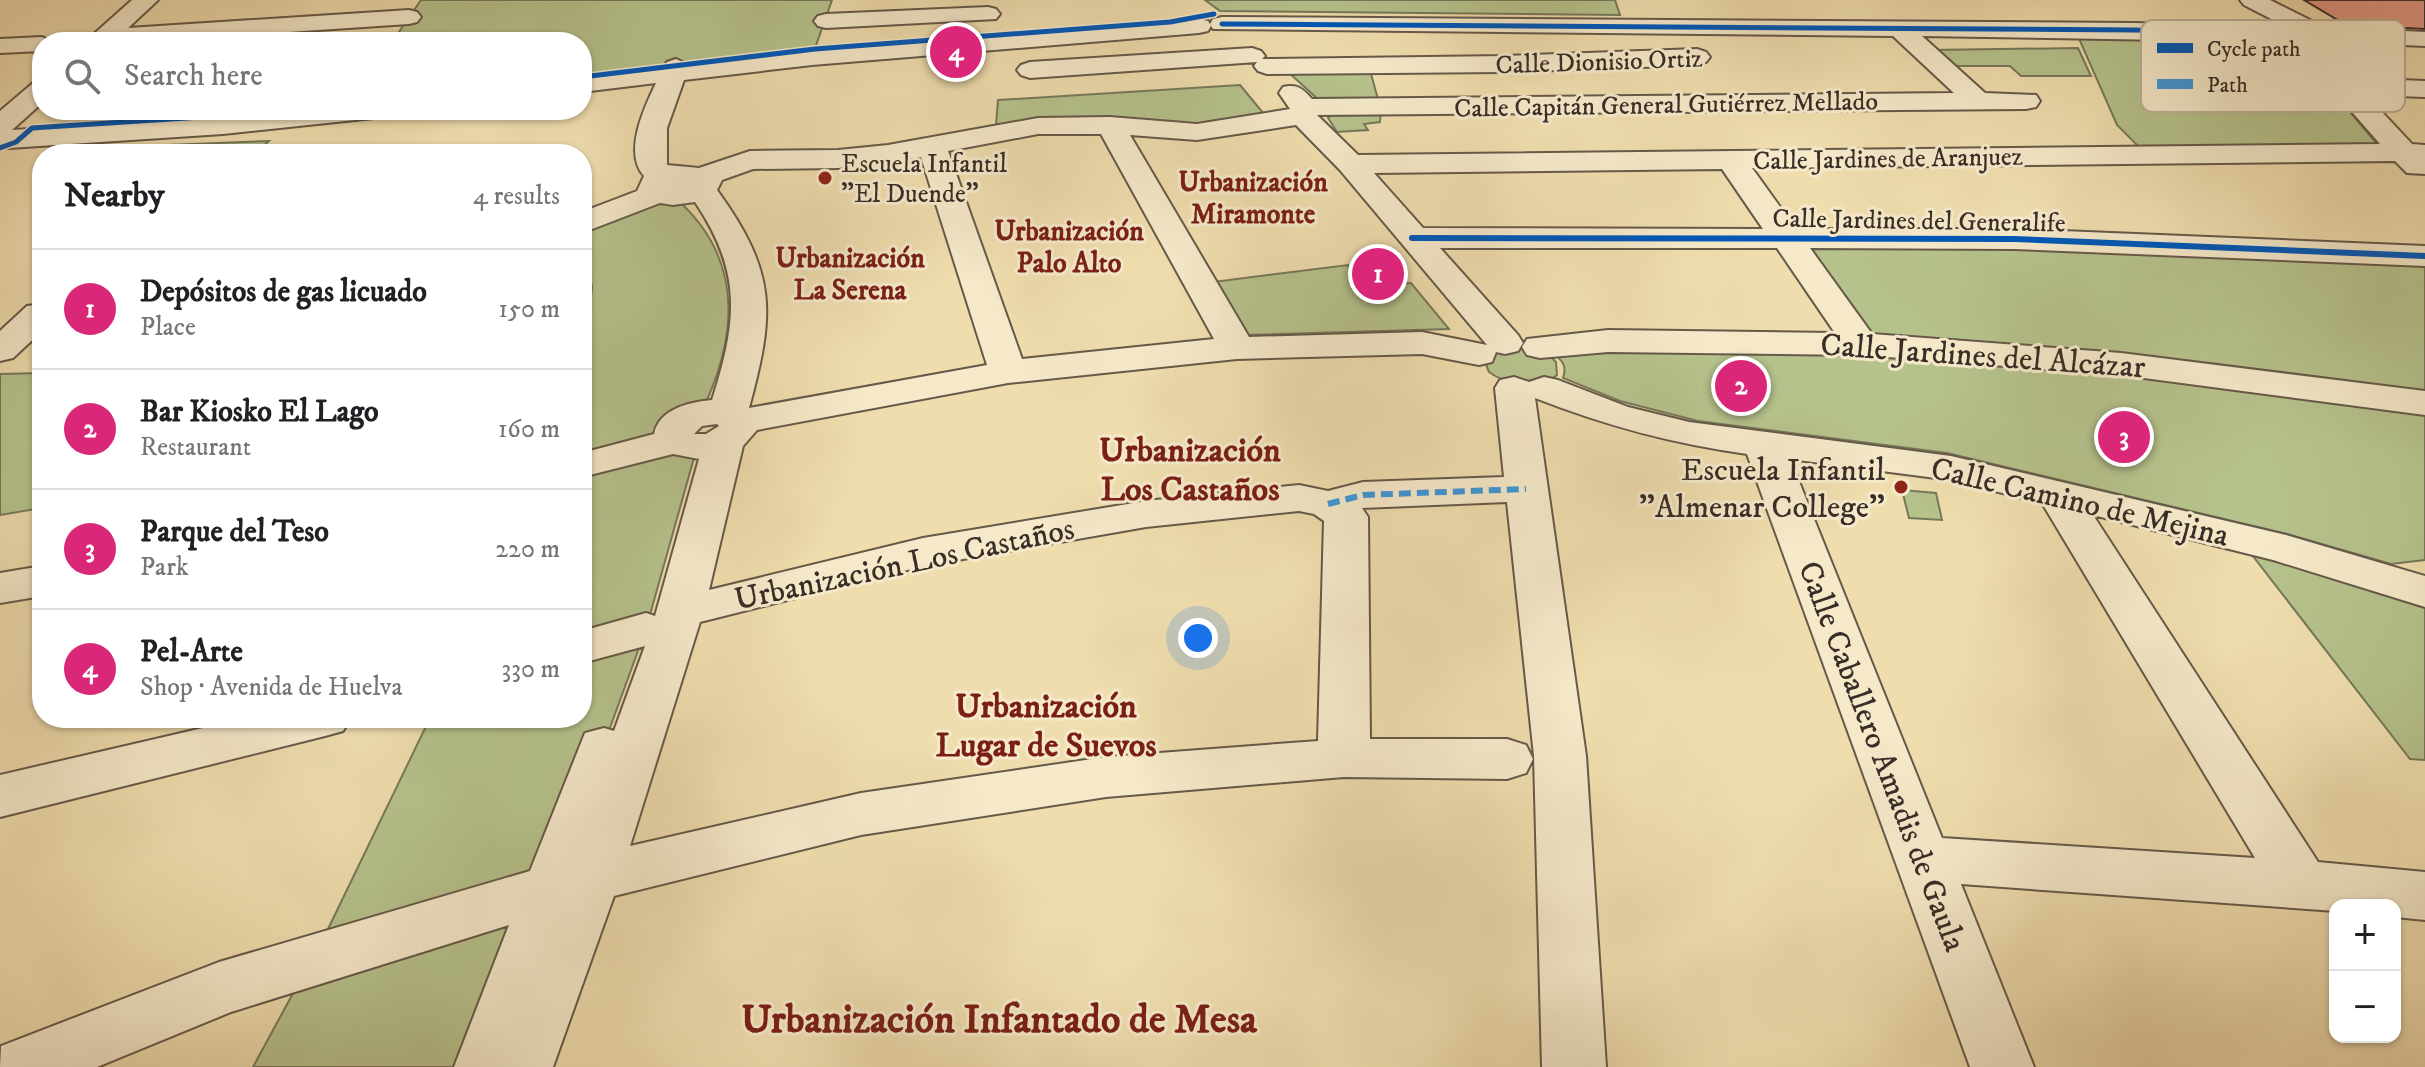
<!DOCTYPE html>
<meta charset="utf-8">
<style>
:root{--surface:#fff;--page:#f6f6f6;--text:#202124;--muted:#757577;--line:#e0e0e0;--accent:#db2777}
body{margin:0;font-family:"IM FELL DW Pica",serif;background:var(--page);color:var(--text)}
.controls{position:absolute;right:24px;bottom:24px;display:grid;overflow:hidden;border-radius:16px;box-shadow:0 2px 6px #0004}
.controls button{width:72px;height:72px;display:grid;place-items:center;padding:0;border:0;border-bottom:2px solid var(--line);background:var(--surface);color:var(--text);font:40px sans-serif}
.you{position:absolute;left:1198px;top:638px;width:28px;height:28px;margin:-20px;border:6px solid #fff;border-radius:50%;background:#1a73e8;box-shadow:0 0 0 12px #1a73e833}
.badge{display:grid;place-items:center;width:52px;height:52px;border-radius:50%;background:var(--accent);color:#fff;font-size:26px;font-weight:700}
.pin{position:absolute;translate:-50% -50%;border:4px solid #fff;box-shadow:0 2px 8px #0006}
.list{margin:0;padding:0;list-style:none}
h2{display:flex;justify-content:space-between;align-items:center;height:104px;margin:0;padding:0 32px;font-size:34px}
h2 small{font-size:26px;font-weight:400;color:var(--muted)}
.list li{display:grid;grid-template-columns:52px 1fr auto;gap:24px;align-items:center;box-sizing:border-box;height:120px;padding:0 32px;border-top:2px solid var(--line)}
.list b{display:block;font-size:30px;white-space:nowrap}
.list p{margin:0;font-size:26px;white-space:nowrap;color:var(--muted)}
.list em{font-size:26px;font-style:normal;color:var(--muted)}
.icon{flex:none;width:44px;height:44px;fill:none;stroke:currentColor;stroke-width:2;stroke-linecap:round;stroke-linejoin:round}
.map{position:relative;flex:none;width:2425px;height:1067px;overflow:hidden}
.search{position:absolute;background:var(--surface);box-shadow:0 2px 6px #0004;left:32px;top:32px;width:560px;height:88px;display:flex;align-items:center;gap:20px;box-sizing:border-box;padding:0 28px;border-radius:32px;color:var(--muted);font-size:30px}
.panel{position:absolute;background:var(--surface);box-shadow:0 2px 6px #0004;left:32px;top:144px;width:560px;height:584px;border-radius:32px}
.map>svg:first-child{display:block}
.green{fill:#b6c28c;stroke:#77785a;stroke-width:2}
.building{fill:#e49a85;stroke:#382d27;stroke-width:2}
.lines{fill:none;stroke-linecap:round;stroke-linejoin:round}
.minor-casing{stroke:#665949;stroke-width:4}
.minor{fill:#f5e9ca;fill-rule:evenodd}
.quiet{stroke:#3e96d6;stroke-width:6;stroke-dasharray:12 6;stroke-linecap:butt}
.cycleway-far1-casing{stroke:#f5e9ca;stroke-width:8}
.cycleway-casing{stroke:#f5e9ca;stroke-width:10}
.cycleway-far1{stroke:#0057b8;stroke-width:5}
.cycleway{stroke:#0057b8;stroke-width:6}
.poi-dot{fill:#8f2418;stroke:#f5e9ca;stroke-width:3}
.labels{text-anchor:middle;stroke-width:6;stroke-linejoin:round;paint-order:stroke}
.far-street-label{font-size:26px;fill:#382d27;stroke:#f5e9ca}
.far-poi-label{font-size:26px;fill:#382d27;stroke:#f5e9ca;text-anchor:start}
.far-neighbourhood-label{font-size:28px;font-weight:bold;fill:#7a1f14;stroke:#f5e9ca}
.street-label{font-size:32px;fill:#382d27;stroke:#f5e9ca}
.poi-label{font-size:32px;fill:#382d27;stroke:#f5e9ca;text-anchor:end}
.neighbourhood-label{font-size:34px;font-weight:bold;fill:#7a1f14;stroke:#f5e9ca}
.near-neighbourhood-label{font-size:40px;font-weight:bold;fill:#7a1f14;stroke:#f5e9ca}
.key{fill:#f5e9ca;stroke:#bcb199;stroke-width:2}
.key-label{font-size:22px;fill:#382d27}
</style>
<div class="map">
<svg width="2425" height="1067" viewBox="0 0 2425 1067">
<rect width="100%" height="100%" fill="#efddae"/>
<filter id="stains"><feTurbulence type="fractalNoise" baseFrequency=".0025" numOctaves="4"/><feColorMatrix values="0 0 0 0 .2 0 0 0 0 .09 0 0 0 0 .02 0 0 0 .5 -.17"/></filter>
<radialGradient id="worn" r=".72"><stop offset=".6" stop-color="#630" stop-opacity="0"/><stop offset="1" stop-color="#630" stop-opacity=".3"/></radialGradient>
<!-- green -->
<path class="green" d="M421,0H832L814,51L582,79V42H392Z
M1205,0H1615L1620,15L1220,11Z
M2077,34L2287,38L2378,145L2140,148L2117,125Z
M2078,48L2091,76H2021L2010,66H1949L1931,50Z
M1370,70L1379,103L1321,102L1287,71Z
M1240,85L1264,114L1193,125L1024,122L996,125L998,100Z
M1381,110L1380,122L1364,124L1368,130L1337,132L1328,118L1334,112Z
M269,141L255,154H132L142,146Z
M673,196C744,256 739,335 701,413L683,420L697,447L646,629L486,1067H253L329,927L430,718H582V362L587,346L592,286L582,254V223Z
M1806,245L2112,250L2425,263V396L1871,339Z
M1348,265L1357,288L1411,283L1449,329L1244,335L1213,282Z
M1737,340L2425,403V560L2391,564L2287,534L1947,453L1698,421L1620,401L1563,378C1567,366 1563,361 1553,353Z
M1516,347L1550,356L1556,362L1557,375C1540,390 1506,385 1489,372L1484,360L1495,350Z
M42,373V508L0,515V374Z
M1902,490L1936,493L1942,520L1909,518Z
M2239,538L2425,592V760L2410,759Z"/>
<!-- building -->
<path class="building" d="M2304,0H2425V29L2346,25Z"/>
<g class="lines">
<!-- minor casing -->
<g class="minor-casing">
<path id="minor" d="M132,0H158L128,28L409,10L417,12L421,17L417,22L409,24L139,42H85Z
M2240,0H2270L2324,27L2425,32V46L2335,42L2321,46L2351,78L2425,81V97L2366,95L2412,144L2425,145V174L2407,173L2395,161L1752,168L1796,229H2014L2425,246V266L2014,249L1810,248L1872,334L2121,353L2425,391V415L2121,375L1861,355L1608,352L1540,358L1527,355L1522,347L1527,339L1608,330L1835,333L1777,248H1440L1518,335L1523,343L1518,351L1505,354L1496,352L1492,362L1479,365L1422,354L1237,359L1008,383L757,430L743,446L709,590L923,538L1146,501L1299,485L1328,491L1363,482L1504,477L1495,388L1500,380L1514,377L1529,382L1544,377L1558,380L1628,407L1689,422L1951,456L2286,535L2425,576V607L2273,560L2093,515L2318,862L2425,872V920L2395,917V905H2335V911L1961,884L2034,1067H1970L1747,454C1673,444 1604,425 1535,398L1586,756L1606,1067H1542L1534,756L1507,502L1362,508L1368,517L1370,739H1507L1526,745L1533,759L1526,773L1507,779L1344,777L1106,797L861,835L614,896L553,1067H454L509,925L231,1012L97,1067H0L1,1046L219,962L530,871L585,733L604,728L614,731L645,646L582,663V631L646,613L655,616L699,459L673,454L582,477V453L654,434C659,409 689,402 712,400C737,322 743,273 695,202L673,205L660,203L582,233V212L637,191L644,176C623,153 644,108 656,83L582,92V76L663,67L667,62L676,59L687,64L812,49L1199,19L1208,21L1211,26L1208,31L1199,33L812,65L684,80L667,128V165L699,168L750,151L838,150L888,145L1038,118L1110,117L1197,124L1290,109L1279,93L1283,87C1297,84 1302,88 1312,99L1954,93L1893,36L1213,29L1210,24L1213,19L1222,17L2135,23L2278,27L2281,24L2244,5ZM1922,36L2291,42L2380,144L1358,155L1317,115L2026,109L2036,107L2040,101L2036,95L1985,93ZM1296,125L1340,170L1487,345L1422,332L1249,337L1130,135L1197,140ZM1038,134H1101L1214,339L1022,359L948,151ZM921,157L987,365L749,408C775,312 777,273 717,190L722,180L753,169L838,168ZM1722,169L1763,229L1423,228L1374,173ZM717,424L719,426L706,434H694L702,426ZM1790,459L1951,480L2042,503L2255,858L1942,838ZM1299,511L1314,514L1324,521L1318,741L1106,757L861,793L630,846L700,622L923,566L1146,527Z
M988,7L996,9L1000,14L996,19L826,28L818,26L814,21L818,16L826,14Z
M42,37L53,42H42V51L0,53V39Z
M1252,48L1261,51L1265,56L1262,59L1504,56L1697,49L1706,52L1710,57L1706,62L1697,65L1504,72L1267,74L1258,71L1254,66L1257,62L1030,78L1021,75L1017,70L1021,65L1030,62Z
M42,81V103L12,130C137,123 262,110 388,110L384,116L374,118L223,134L9,148L0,145V111L33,83Z
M42,304V331L13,358L0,361V331L27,306Z
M42,566V596L0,603V573Z
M246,718H351L343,731L325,736L0,817V775Z"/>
</g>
<!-- minor -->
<use href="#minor" class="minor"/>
<!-- quiet -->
<path class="quiet" d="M1328,504L1363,495L1526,489"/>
<!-- cycleway-far1 casing -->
<g class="cycleway-far1-casing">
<path id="cycleway-far1" d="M1222,24L2135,30L2292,35
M2303,29L2325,38C2313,40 2296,40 2288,30Z
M582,77L815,49L1170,22L1214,14
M0,148L16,142L32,128L311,110"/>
</g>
<!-- cycleway casing -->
<g class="cycleway-casing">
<path id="cycleway" d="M1412,238L2014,239L2425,256"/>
</g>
<!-- cycleway-far1 -->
<use href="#cycleway-far1" class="cycleway-far1"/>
<!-- cycleway -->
<use href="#cycleway" class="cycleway"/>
</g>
<!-- markers -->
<g class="poi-dot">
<circle cx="825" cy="178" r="8"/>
<circle cx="1901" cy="487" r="8"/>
</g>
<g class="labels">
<!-- far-street labels -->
<g class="far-street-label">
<text transform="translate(1599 61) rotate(-2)" y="9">Calle Dionisio Ortiz</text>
<text transform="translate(1666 104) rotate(-1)" y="9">Calle Capitán General Gutiérrez Mellado</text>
<text transform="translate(1888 158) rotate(-1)" y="9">Calle Jardines de Aranjuez</text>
<text transform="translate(1919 220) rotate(1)" y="9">Calle Jardines del Generalife</text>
</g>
<!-- far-poi labels -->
<g class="far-poi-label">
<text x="841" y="172">Escuela Infantil<tspan x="841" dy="30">"El Duende"</tspan></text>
</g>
<!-- far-neighbourhood labels -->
<g class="far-neighbourhood-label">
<text x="1253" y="191">Urbanización<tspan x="1253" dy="32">Miramonte</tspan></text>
<text x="1069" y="240">Urbanización<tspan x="1069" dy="32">Palo Alto</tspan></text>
<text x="850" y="267">Urbanización<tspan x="850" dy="32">La Serena</tspan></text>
</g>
<!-- street labels -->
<g class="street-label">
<text transform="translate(1983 355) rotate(4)" y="11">Calle Jardines del Alcázar</text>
<text transform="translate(2080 501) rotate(13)" y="11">Calle Camino de Mejina</text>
<text transform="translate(904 563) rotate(-12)" y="11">Urbanización Los Castaños</text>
<text transform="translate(1883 756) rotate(69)" y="11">Calle Caballero Amadis de Gaula</text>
</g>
<!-- poi labels -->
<g class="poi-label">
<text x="1885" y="480">Escuela Infantil<tspan x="1885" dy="37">"Almenar College"</tspan></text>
</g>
<!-- neighbourhood labels -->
<g class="neighbourhood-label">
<text x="1190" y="461">Urbanización<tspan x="1190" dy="39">Los Castaños</tspan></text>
<text x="1046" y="717">Urbanización<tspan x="1046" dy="39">Lugar de Suevos</tspan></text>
</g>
<!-- near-neighbourhood labels -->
<g class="near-neighbourhood-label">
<text x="999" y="1032">Urbanización Infantado de Mesa</text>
</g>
</g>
<!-- legend -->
<rect x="2141" y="20" width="264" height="92" rx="12" class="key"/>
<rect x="2157" y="43" width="36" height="10" fill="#0057b8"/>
<rect x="2157" y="79" width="36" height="10" fill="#3e96d6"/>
<g class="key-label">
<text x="2207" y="56">Cycle path</text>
<text x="2207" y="92">Path</text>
</g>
<rect width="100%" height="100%" filter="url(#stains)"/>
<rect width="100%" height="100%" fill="url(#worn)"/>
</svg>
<div class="controls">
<button>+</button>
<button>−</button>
</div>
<div class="you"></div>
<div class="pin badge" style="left:1378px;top:274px">1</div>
<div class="pin badge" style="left:1741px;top:386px">2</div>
<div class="pin badge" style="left:2124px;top:437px">3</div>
<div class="pin badge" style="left:956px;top:52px">4</div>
<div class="search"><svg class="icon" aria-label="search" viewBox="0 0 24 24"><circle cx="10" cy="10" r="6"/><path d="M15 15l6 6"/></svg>Search here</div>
<section class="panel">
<h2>Nearby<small>4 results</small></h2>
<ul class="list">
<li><span class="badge">1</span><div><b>Depósitos de gas licuado</b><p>Place</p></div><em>150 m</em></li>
<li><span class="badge">2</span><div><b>Bar Kiosko El Lago</b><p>Restaurant</p></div><em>160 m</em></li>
<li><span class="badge">3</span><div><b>Parque del Teso</b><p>Park</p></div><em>220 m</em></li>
<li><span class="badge">4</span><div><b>Pel-Arte</b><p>Shop · Avenida de Huelva</p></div><em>330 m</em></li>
</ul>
</section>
</div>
